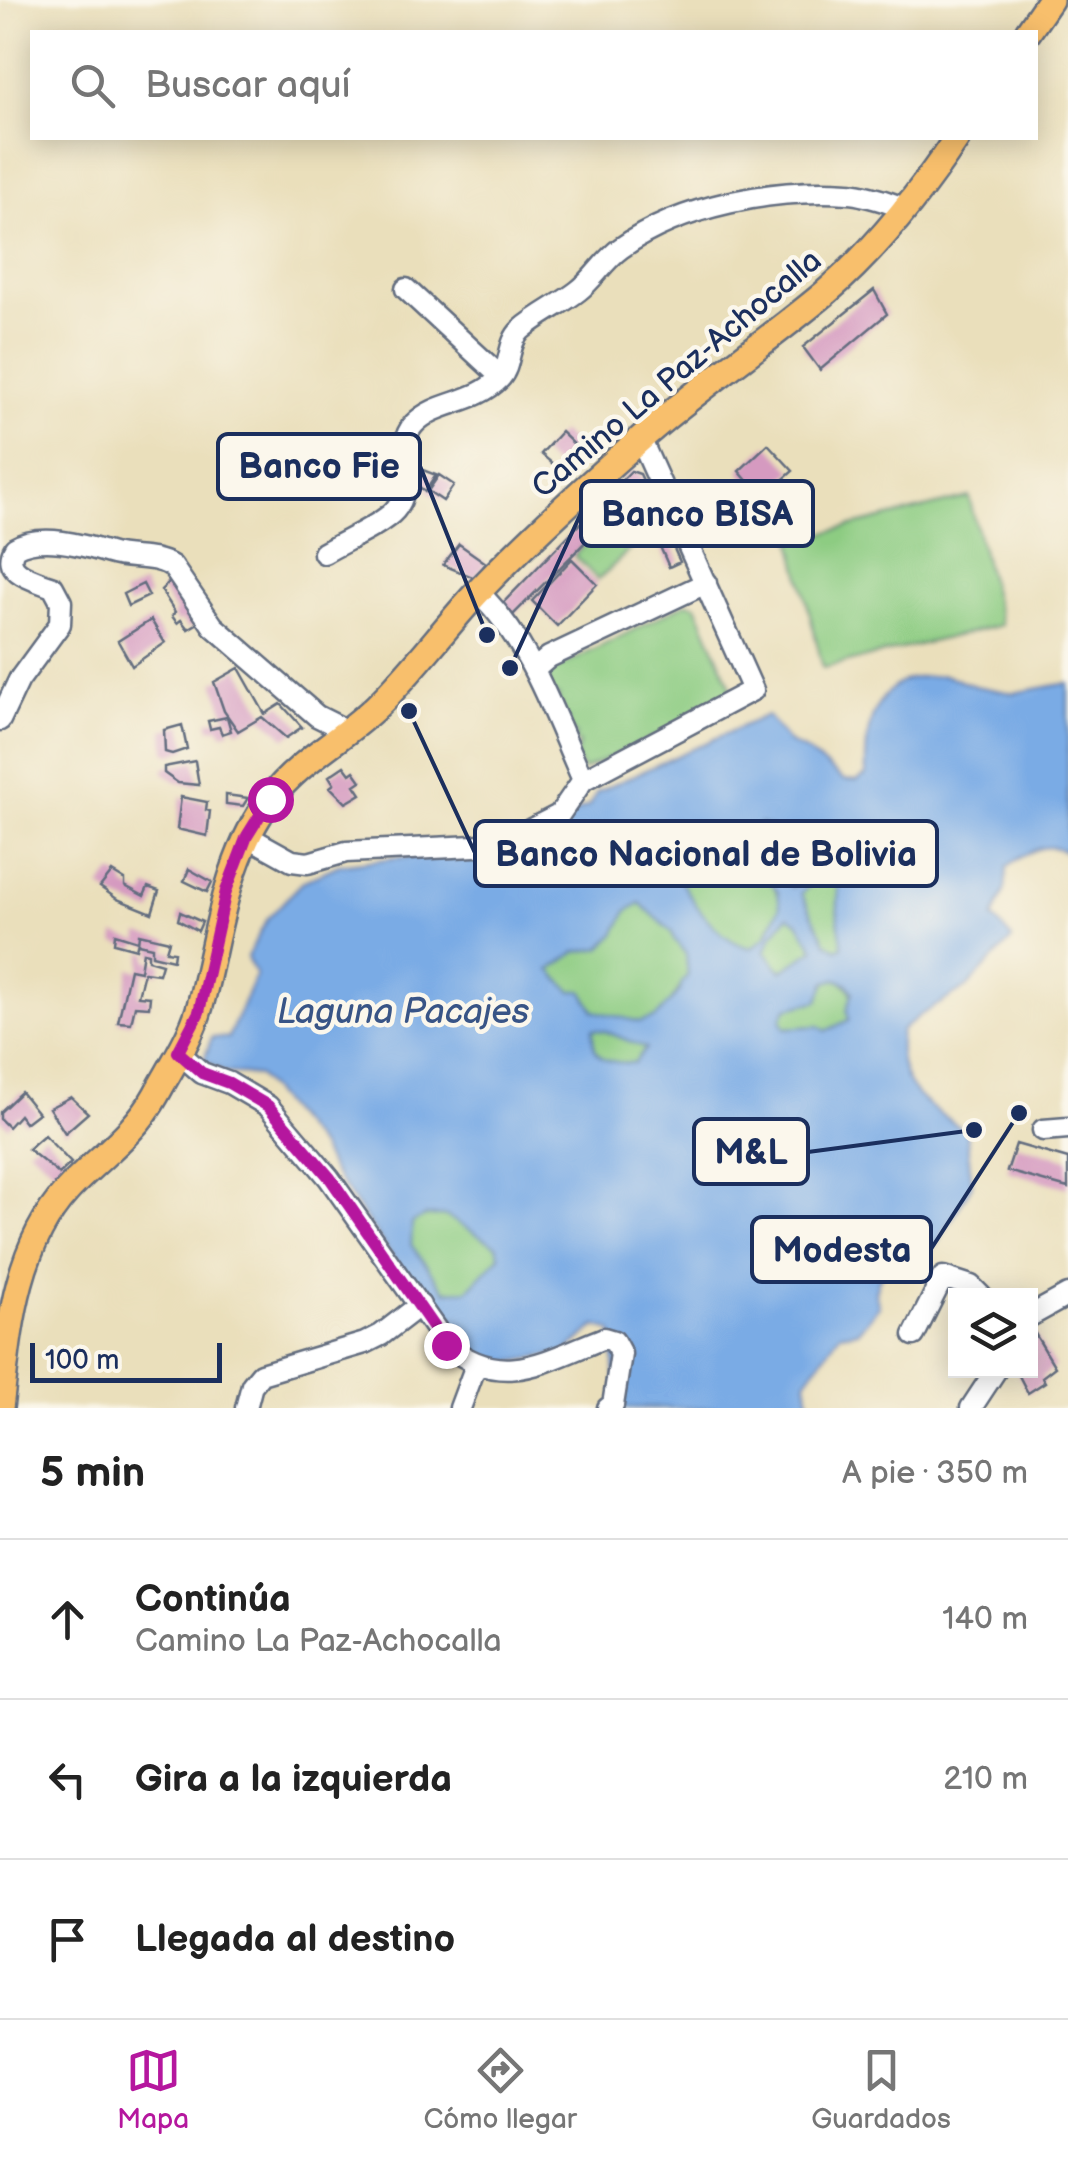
<!DOCTYPE html>
<html lang="es">
<meta charset="utf-8">
<style>
:root{--surface:#fff;--page:#f2f2f2;--text:#222;--muted:#767676;--line:#e0e0e0;--accent:#b5179e}
body{margin:0;font-family:"Balsamiq Sans",sans-serif;background:var(--page);color:var(--text)}
.controls{position:absolute;right:30px;bottom:30px;display:grid;overflow:hidden;border-radius:0px;box-shadow:0 5px 25px #0003}
.controls button{width:90px;height:90px;display:grid;place-items:center;padding:0;border:0;border-bottom:2px solid var(--line);background:var(--surface);color:var(--text);font:50px sans-serif}
.scale{position:absolute;left:30px;bottom:25px;width:192px;box-sizing:border-box;padding-left:10px;border:5px solid #1b2f5e;border-top:0;font-size:28px;line-height:35px;white-space:nowrap;color:#1b2f5e;-webkit-text-stroke:8px #fbf7ec;paint-order:stroke}
.stop{position:absolute;width:30px;height:30px;margin:-22px;border:8px solid #b5179e;border-radius:50%;background:#fff}
.stop.end{background:#b5179e;border-color:#fff;box-shadow:0 2px 10px #0008}
.list{margin:0;padding:0;list-style:none}
h2{display:flex;justify-content:space-between;align-items:center;height:130px;margin:0;padding:0 40px;font-size:42px}
h2 small{font-size:32px;font-weight:400;color:var(--muted)}
.list li{display:grid;grid-template-columns:65px 1fr auto;gap:30px;align-items:center;box-sizing:border-box;height:160px;padding:0 40px;border-top:2px solid var(--line)}
.list b{display:block;font-size:38px;white-space:nowrap}
.list p{margin:0;font-size:32px;white-space:nowrap;color:var(--muted)}
.list em{font-size:32px;font-style:normal;color:var(--muted)}
.icon{flex:none;width:55px;height:55px;fill:none;stroke:currentColor;stroke-width:2;stroke-linecap:round;stroke-linejoin:round}
.map{position:relative;flex:none;width:1068px;height:1408px;overflow:hidden}
.search{position:absolute;background:var(--surface);box-shadow:0 5px 25px #0003;left:30px;right:30px;top:30px;height:110px;display:flex;align-items:center;gap:25px;box-sizing:border-box;padding:0 35px;border-radius:0px;color:var(--muted);font-size:38px}
.sheet{height:610px;background:var(--surface)}
nav{display:flex;justify-content:space-around;align-items:center;box-sizing:border-box;height:140px;border-top:2px solid var(--line);background:var(--surface);font-size:28px;color:var(--muted)}
nav a{display:grid;justify-items:center;gap:5px}
nav .on{color:var(--accent)}
.map>svg:first-child{display:block}
.green{fill:#8dcc82;stroke:#547e70;stroke-width:2.5}
.water{fill:#7aabe5;stroke:#4a6da2;stroke-width:2.5;fill-rule:evenodd}
.building{fill:#d59ac0}
.lines{fill:none;stroke-linecap:round;stroke-linejoin:round}
.minor-casing{stroke:#636d7f;stroke-width:25}
.major-casing{stroke:#636d7f;stroke-width:30}
.minor{stroke:#fff;stroke-width:20}
.major{stroke:#f8bf6c;stroke-width:25}
.route{stroke:#b5179e;stroke-width:12}
.labels{text-anchor:middle;stroke-width:9;stroke-linejoin:round;paint-order:stroke}
.street-label{font-size:32px;fill:#1b2f5e;stroke:#fbf7ec}
.water-label{font-size:35px;font-style:italic;fill:#385486;stroke:#fbf7ec}
.leader{fill:none;stroke:#1b2f5e;stroke-width:4}
.callout-dot{fill:#1b2f5e;stroke:#fbf7ec;stroke-width:4}
.callout{fill:#fbf7ec;stroke:#1b2f5e;stroke-width:4}
.callout-label{font-size:35px;text-anchor:middle;font-weight:bold;fill:#1b2f5e}
</style>
<div class="map">
<svg width="1068" height="1408" viewBox="0 0 1068 1408">
<rect width="100%" height="100%" fill="#fbf7ec"/>
<filter id="ink" filterUnits="userSpaceOnUse"><feTurbulence type="fractalNoise" baseFrequency=".01" numOctaves="2"/><feDisplacementMap in="SourceGraphic" scale="20" xChannelSelector="R" yChannelSelector="G"/><feConvolveMatrix kernelMatrix="1 2 1 2 8 2 1 2 1" color-interpolation-filters="sRGB"/></filter>
<filter id="wash" filterUnits="userSpaceOnUse"><feTurbulence type="fractalNoise" baseFrequency=".0048" numOctaves="4" result="noise"/><feDisplacementMap in="SourceGraphic" scale="40" xChannelSelector="R" yChannelSelector="G"/><feGaussianBlur stdDeviation="2.25" result="paint"/><feColorMatrix in="noise" values="0 0 0 0 0 0 0 0 0 0 0 0 0 0 0 0 0 1.4 0 .05"/><feComposite in="paint" operator="in"/></filter>
<g filter="url(#wash)">
<rect width="100%" height="100%" fill="#eadfbb"/>
<!-- green -->
<path class="green" d="M969,497L1001,625L823,668L792,541Z
M619,511L643,537L598,580L574,555Z
M687,603L696,605L736,699L583,770L576,757L579,743L574,741L576,735L568,725L569,720L565,718L563,706L558,702L559,696L548,692L546,674Z
M760,823L822,842L829,857L799,886L791,887L755,830Z
M715,838C716,838 730,838 731,839C747,844 784,891 780,908C777,918 768,925 767,936L752,948C719,943 690,900 676,873L680,862Z
M829,868C842,882 837,898 838,915C838,927 843,937 842,948L836,949L826,942L801,893Z
M640,902L672,932L674,939L686,954L688,975L664,1012L647,1021L640,1022L594,1011L582,991H571L550,970L576,952L601,948L615,934L627,911Z
M788,916L798,922L815,949L781,971L765,951L772,936Z
M836,979C857,987 852,1000 849,1020L826,1031L819,1026L785,1028L781,1019L787,1008L818,1001L826,982Z
M593,1029L605,1031L646,1048L634,1063C608,1063 591,1061 593,1029Z
M425,1216H447L497,1246L500,1256L468,1290L445,1291L411,1245V1223Z"/>
<!-- water -->
<path class="water" d="M943,675L975,686L1013,693L1068,683V853C1046,839 1025,853 1007,867L1005,889L993,918L1012,939L967,987L919,1016L901,1031C893,1086 924,1104 966,1131L972,1185L940,1239L928,1254L914,1263L898,1266L880,1276L875,1292L879,1306L858,1331L840,1334L806,1381L810,1408H617L612,1331L596,1326L565,1353L504,1363L459,1352L329,1166L321,1149L258,1076L224,1072L204,1060L212,1037L228,1038L256,975L247,957L268,918L304,881L339,865L394,858L530,850L557,834L574,813L589,806L597,792L767,715L789,743L806,751L844,780L857,781L866,775C865,739 868,700 903,681C913,676 932,677 943,675ZM760,824L772,828L771,835C789,841 802,837 821,842L815,852H826L828,857L799,885L791,887L755,830ZM715,838H730L737,849L750,852L778,892L780,907L767,936L752,948C719,943 691,900 676,873L680,862ZM829,869C843,882 837,898 838,915C838,927 843,937 842,947L837,949L826,942L801,893ZM640,903L672,932L674,939L686,954L688,975L682,982L680,991L655,1018L640,1022L594,1011L582,991H571L550,970L576,952L601,948L615,934L627,911ZM788,916L798,922L815,949L781,971L765,951L772,936ZM836,979L847,983L853,992L847,1010L849,1020L826,1031L819,1026L785,1028L781,1019L787,1008L818,1001L826,982ZM593,1029L605,1031L646,1048L634,1063C609,1063 590,1061 593,1029ZM425,1216H446L497,1246L500,1256L468,1290L445,1291L411,1245L412,1223Z"/>
<g id="blocks">
<!-- building -->
<path class="building" d="M874,290L887,314L820,370L803,347Z
M561,432L578,448L560,470L541,454Z
M768,444L793,471L762,498L739,471Z
M415,467L436,475L425,492L410,478Z
M631,471L640,474L680,562L669,567L658,542L651,545L629,498L513,615L502,604Z
M439,475L454,485L443,501L428,491Z
M459,544L486,563L475,578L443,565Z
M572,559L597,584L557,626L532,601Z
M170,581L198,623L188,629L181,620L177,623L172,616L175,612L161,590Z
M143,584L149,596L128,606L123,594Z
M151,620L165,643L132,666L118,641Z
M239,668L265,714L281,704L302,727L286,738L262,717L238,731L224,711L214,682Z
M227,717L231,731L222,734L219,727L210,729L208,721Z
M182,725L187,749L172,754L165,752L164,730Z
M195,761L199,785L178,783L164,773V767Z
M344,766L350,774L354,771L361,781L355,785L361,794L346,803L330,787L334,784L329,776Z
M226,795L248,798L243,806L226,804Z
M181,797L207,802L206,810L210,811L207,836L177,829Z
M189,869L212,882L207,892L184,881Z
M112,872L125,880V886L144,896L148,887L159,891L152,913L117,899L100,887Z
M180,912L202,922L198,931L178,920Z
M115,934L138,941L136,949L114,943Z
M139,934L169,941L166,951L174,952L173,960L152,955V947L138,944Z
M143,952L148,953V960L162,964L159,974L144,972L138,996L150,997L149,1007L135,1006L131,1023L118,1022L130,969L140,971Z
M21,1092L38,1113L25,1123L19,1115L8,1127L0,1119V1112Z
M71,1097L88,1113L65,1133L49,1108Z
M44,1135L71,1163L59,1174L28,1149Z
M1016,1144L1068,1159V1188L1007,1171Z
M1034,1332L1055,1367L1042,1377L1045,1382L1028,1393L1016,1370H1030V1334Z"/>
</g>
</g>
<g filter="url(#ink)">
<use href="#blocks" fill-opacity="0" stroke="#636d7f" stroke-width="2.5"/>
<g class="lines">
<!-- minor casing -->
<g class="minor-casing">
<path id="minor" d="M406,289L501,377
M324,553C342,542 382,525 395,510C417,484 392,448 414,424C437,400 474,405 500,378C512,365 507,343 521,330C538,315 560,305 578,291C594,279 604,260 621,248C681,205 775,188 848,193C867,194 888,203 906,208
M478,592C530,641 554,716 583,780
M534,670L549,657L706,583
M0,720L19,680L60,624L61,602L53,587C35,580 0,573 15,548C41,533 84,545 109,553C130,560 152,554 172,566L213,626L317,716L347,731
M247,836L292,861L308,863L346,852L475,846L518,836L559,815L583,780L753,690L640,438
M178,1052L202,1073L229,1083L268,1106L329,1178L447,1345C502,1391 547,1360 604,1338L614,1341L621,1354L613,1405L608,1408
M1043,1130L1068,1128
M1030,1316L1068,1295
M914,1335L943,1277L971,1286L981,1296
M246,1408L252,1385L261,1374L365,1343L381,1335L420,1305
M460,1408L476,1365
M971,1408L996,1370"/>
</g>
<!-- major casing -->
<g class="major-casing">
<path id="major" d="M1028,32L1050,0
M0,1408C9,1334 14,1249 67,1191C97,1158 134,1135 156,1095C171,1067 192,1036 200,1006C219,935 225,858 271,798C300,760 343,739 377,706C412,672 442,631 475,595C526,541 581,491 637,442C696,389 763,345 824,294C877,249 919,195 957,138"/>
</g>
<!-- minor -->
<use href="#minor" class="minor"/>
<!-- major -->
<use href="#major" class="major"/>
</g>
</g>
<g class="lines" filter="url(#ink)">
<!-- route -->
<path class="route" d="M270,799L247,836L226,891L199,1012L178,1052L202,1073L229,1083L268,1106L330,1178L446,1345"/>
</g>
<g class="labels">
<!-- street labels -->
<g class="street-label">
<text transform="translate(676 373) rotate(-40)" y="11">Camino La Paz-Achocalla</text>
</g>
<!-- water labels -->
<g class="water-label">
<text x="403" y="1023">Laguna Pacajes</text>
</g>
</g>
<!-- callouts -->
<path class="leader" d="M487 635L420 466M510 668L581 513M409 711L475 853M974 1130L808 1152M1019 1113L931 1249"/>
<g class="callout-dot">
<circle cx="487" cy="635" r="10"/>
<circle cx="510" cy="668" r="10"/>
<circle cx="409" cy="711" r="10"/>
<circle cx="974" cy="1130" r="10"/>
<circle cx="1019" cy="1113" r="10"/>
</g>
<g class="callout">
<rect x="218" y="434" width="202" height="65" rx="10"/>
<rect x="581" y="481" width="232" height="65" rx="10"/>
<rect x="475" y="821" width="462" height="65" rx="10"/>
<rect x="694" y="1119" width="114" height="65" rx="10"/>
<rect x="752" y="1217" width="179" height="65" rx="10"/>
</g>
<g class="callout-label">
<text x="319" y="478">Banco Fie</text>
<text x="697" y="526">Banco BISA</text>
<text x="706" y="866">Banco Nacional de Bolivia</text>
<text x="751" y="1164">M&amp;L</text>
<text x="842" y="1262">Modesta</text>
</g>
</svg>
<div class="controls">
<button><svg class="icon" aria-label="layers" viewBox="0 0 24 24"><path d="M12 4l9 5-9 5-9-5zM3 14l9 5 9-5"/></svg></button>
</div>
<div class="scale">100 m</div>
<div class="stop" style="left:270px;top:799px"></div>
<div class="stop end" style="left:446px;top:1345px"></div>
<div class="search"><svg class="icon" aria-label="search" viewBox="0 0 24 24"><circle cx="10" cy="10" r="6"/><path d="M15 15l6 6"/></svg>Buscar aquí</div>
</div>
<section class="sheet">
<h2>5 min<small>A pie · 350 m</small></h2>
<ul class="list">
<li><svg class="icon" aria-label="ahead" viewBox="0 0 24 24"><path d="M12 20V5M6 11l6-6 6 6"/></svg><div><b>Continúa</b><p>Camino La Paz-Achocalla</p></div><em>140 m</em></li>
<li><svg class="icon" aria-label="left" viewBox="0 0 24 24"><path d="M17 20v-9H6M10 6l-5 5 5 5"/></svg><div><b>Gira a la izquierda</b></div><em>210 m</em></li>
<li><svg class="icon" aria-label="arrive" viewBox="0 0 24 24"><path d="M6 21V4h12l-3 4 3 4H6"/></svg><div><b>Llegada al destino</b></div></li>
</ul>
</section>
<nav>
<a class="on"><svg class="icon" aria-label="map" viewBox="0 0 24 24"><path d="M3 6l6-2 6 2 6-2v14l-6 2-6-2-6 2zM9 4v14M15 6v14"/></svg>Mapa</a>
<a><svg class="icon" aria-label="directions" viewBox="0 0 24 24"><path d="M12 3l9 9-9 9-9-9zM9 14v-3h6M13 9l2 2-2 2"/></svg>Cómo llegar</a>
<a><svg class="icon" aria-label="saved" viewBox="0 0 24 24"><path d="M7 4h10v16l-5-4-5 4z"/></svg>Guardados</a>
</nav>
